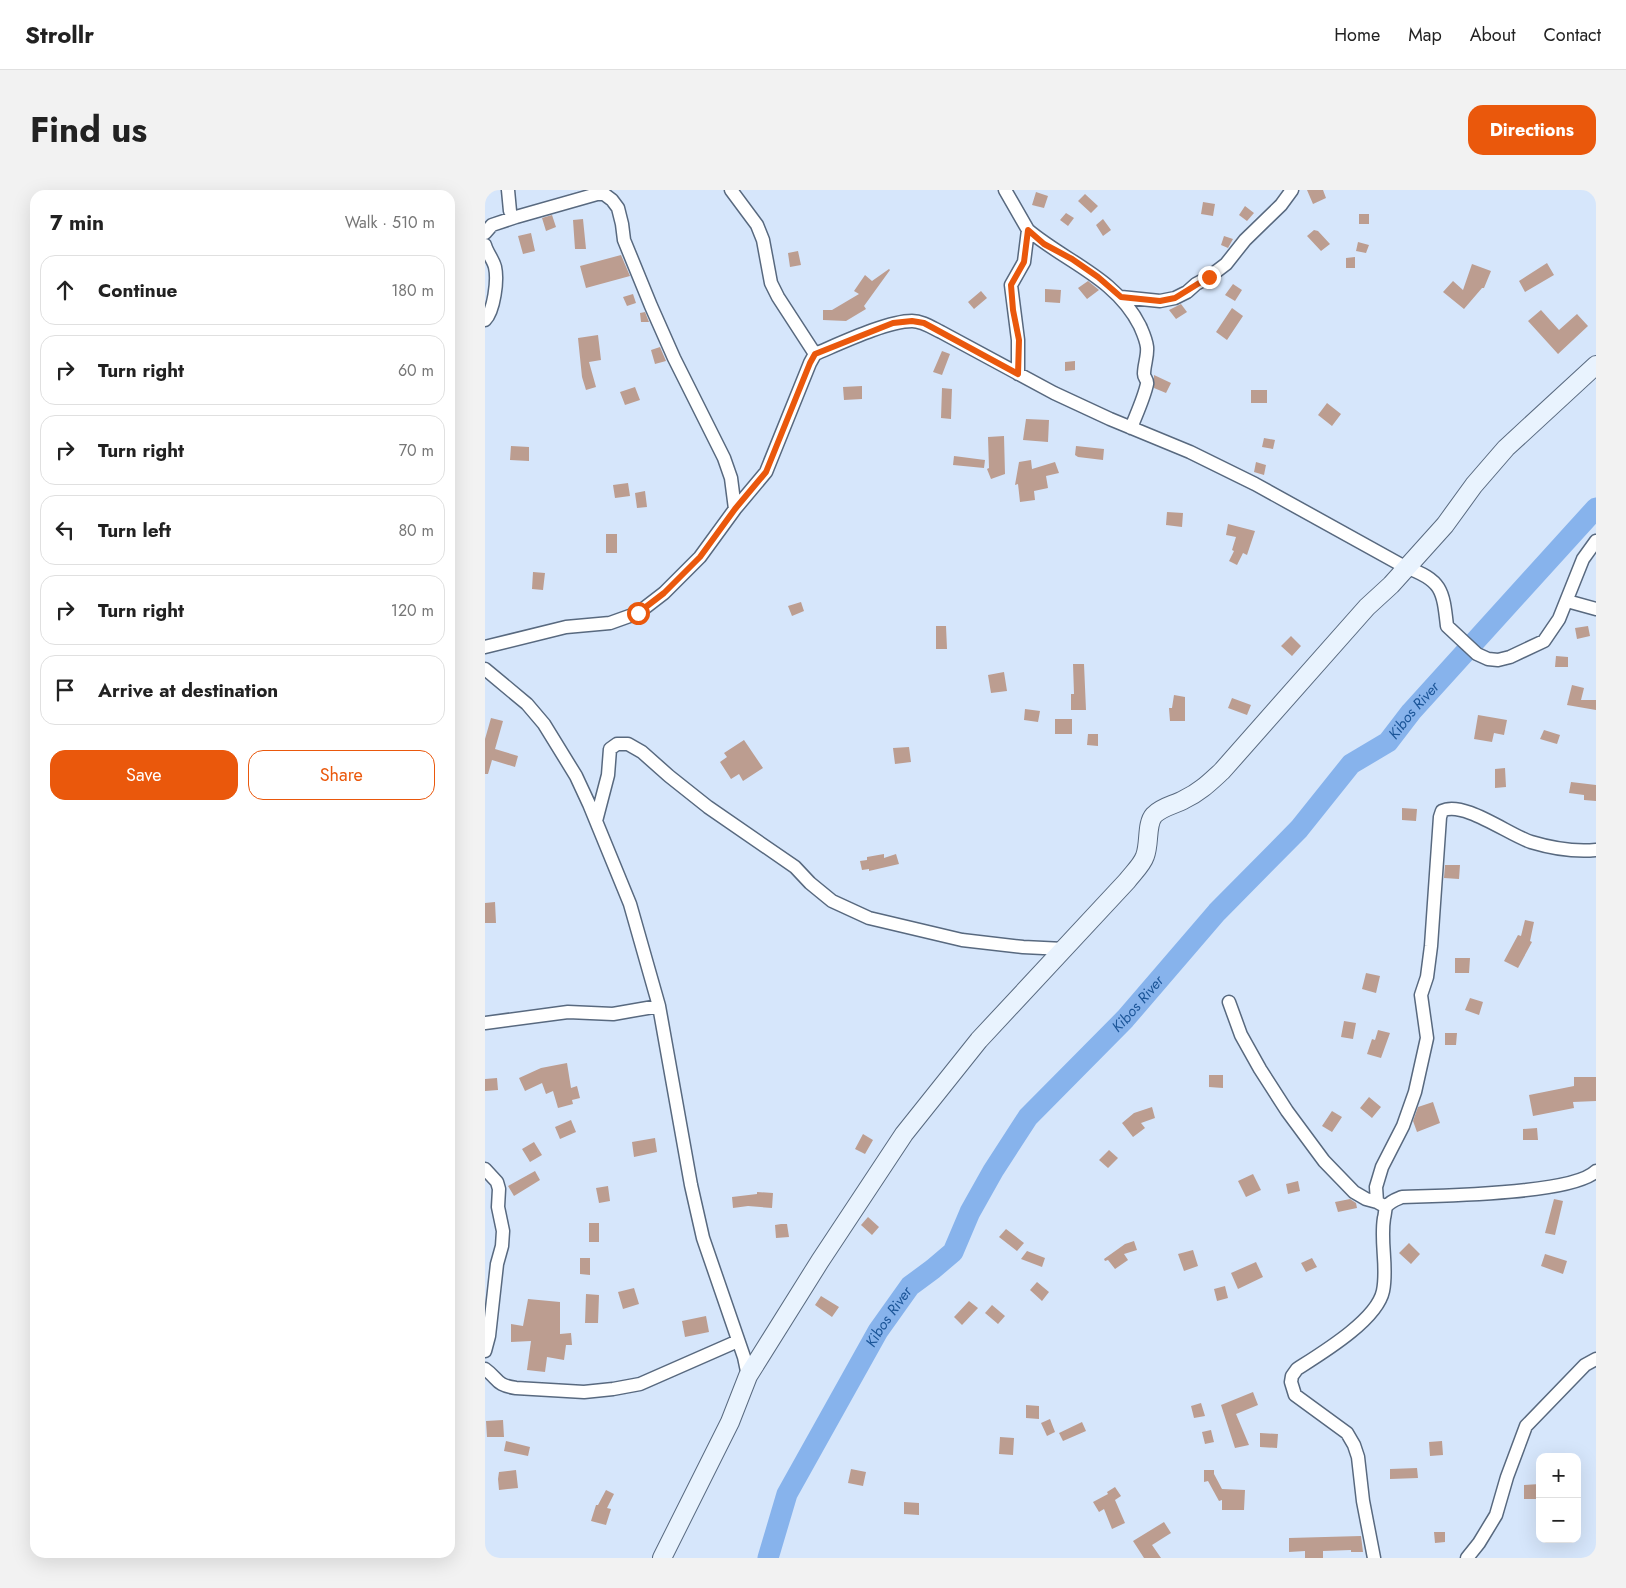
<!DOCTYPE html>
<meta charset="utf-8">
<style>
:root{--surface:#fff;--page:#f2f2f2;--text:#222;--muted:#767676;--line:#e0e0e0;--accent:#ea580c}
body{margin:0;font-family:Jost,sans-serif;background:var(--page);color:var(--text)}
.controls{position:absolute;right:15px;bottom:15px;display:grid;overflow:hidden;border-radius:10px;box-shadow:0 5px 20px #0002}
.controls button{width:45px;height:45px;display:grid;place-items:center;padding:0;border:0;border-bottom:1px solid var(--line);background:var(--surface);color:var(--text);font:25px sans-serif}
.stop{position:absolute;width:15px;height:15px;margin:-11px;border:4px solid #ea580c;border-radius:50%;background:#fff}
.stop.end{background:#ea580c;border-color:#fff;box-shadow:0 1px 5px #0008}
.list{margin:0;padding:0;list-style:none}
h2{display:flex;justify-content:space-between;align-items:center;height:65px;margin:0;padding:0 20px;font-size:21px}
h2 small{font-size:16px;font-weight:400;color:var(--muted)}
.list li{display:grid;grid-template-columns:32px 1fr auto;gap:15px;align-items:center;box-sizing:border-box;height:70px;margin:0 10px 10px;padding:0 10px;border:1px solid var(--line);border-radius:15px}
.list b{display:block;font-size:19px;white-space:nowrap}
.list em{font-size:16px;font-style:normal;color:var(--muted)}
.actions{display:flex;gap:10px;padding:15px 20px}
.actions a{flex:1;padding:11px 0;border:1px solid var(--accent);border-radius:15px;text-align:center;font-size:18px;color:var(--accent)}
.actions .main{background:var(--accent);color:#fff}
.icon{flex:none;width:28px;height:28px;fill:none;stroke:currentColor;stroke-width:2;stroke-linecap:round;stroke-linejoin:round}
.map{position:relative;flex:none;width:1111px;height:1368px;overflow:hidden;border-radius:15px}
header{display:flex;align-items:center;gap:30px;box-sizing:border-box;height:70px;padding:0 25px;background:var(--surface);border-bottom:1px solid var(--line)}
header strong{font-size:24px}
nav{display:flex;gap:28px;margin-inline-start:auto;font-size:18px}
.intro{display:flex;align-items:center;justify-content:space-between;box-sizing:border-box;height:120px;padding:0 30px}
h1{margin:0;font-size:35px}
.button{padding:12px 22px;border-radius:15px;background:var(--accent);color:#fff;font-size:18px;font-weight:700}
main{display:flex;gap:30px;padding:0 30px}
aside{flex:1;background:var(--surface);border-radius:15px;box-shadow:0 5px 20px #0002}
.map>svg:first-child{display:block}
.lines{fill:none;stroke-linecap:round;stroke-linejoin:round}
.river{stroke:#87b3ec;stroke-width:21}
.building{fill:#bc9d90}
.street-casing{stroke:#58697f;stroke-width:15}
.secondary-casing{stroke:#58697f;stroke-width:20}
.street{stroke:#fff;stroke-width:12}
.secondary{stroke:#e9f3fe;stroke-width:18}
.route{stroke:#ea580c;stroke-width:6}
.labels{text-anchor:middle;stroke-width:4;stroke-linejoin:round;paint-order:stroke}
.water-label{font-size:15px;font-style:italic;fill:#1b5598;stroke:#d6e6fb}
</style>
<header>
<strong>Strollr</strong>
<nav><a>Home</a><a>Map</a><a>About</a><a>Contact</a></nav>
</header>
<div class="intro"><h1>Find us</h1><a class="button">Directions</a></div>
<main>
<aside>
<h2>7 min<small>Walk · 510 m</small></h2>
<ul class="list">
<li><svg class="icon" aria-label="ahead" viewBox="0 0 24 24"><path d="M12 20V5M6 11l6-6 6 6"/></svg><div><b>Continue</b></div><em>180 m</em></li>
<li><svg class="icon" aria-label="right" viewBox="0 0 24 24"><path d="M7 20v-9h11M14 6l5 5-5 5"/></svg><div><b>Turn right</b></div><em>60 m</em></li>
<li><svg class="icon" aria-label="right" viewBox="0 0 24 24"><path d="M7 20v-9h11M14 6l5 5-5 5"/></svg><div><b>Turn right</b></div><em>70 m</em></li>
<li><svg class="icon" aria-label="left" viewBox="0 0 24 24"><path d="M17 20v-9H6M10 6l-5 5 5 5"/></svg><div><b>Turn left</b></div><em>80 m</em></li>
<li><svg class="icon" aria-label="right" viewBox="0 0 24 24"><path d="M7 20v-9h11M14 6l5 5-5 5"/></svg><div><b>Turn right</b></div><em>120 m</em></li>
<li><svg class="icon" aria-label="arrive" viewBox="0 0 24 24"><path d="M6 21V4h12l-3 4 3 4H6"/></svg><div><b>Arrive at destination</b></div></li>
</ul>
<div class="actions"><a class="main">Save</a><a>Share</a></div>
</aside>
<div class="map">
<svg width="1111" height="1368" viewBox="0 0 1111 1368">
<rect width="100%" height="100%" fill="#d6e6fb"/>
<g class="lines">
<!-- river -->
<path class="river" id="s1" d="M283,1368L302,1304L393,1141L425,1096L448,1079L468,1062L485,1022L508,981L543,927L640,829L732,722L814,639L866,574L903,552L926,522L1111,318"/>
</g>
<!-- building -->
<path class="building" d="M822,0H838L841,8L828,14Z
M551,2L563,6L559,18L547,15Z
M600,4L613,16L606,23L593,11Z
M718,12L730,14L728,26L716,24Z
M760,16L769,23L762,31L754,25Z
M581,23L589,28L583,36L575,30Z
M874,24H884V34H874Z
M67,25L71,37L61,41L57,28Z
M98,29L101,59H90L88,30Z
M618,29L626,40L618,46L611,35Z
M829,40L833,41L845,54L836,61L822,46Z
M46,43L50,61L38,64L33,46Z
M739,46L748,49L743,58L736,55Z
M873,52L884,55L881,63L871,61Z
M313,61L316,75L305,77L303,63Z
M136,65L145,86L101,98L95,76Z
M870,67V78H861V68Z
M1062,73L1069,85L1040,102L1034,91Z
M987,74L1006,81L999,98H997L979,119L958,102L968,91L978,100Z
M404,79L405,80L379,116L381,119L361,131L338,130V120H347L374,104L369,101L380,85L387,91Z
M603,91L614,100L602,109L593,98Z
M748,94L757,100L750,111L740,105Z
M560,99L576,100L575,113L560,112Z
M496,101L502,108L489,119L483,112Z
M148,104L151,113L142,116L138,107Z
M696,114L702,122L691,129L684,120Z
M747,118L758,126L742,150L731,142Z
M1056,120L1074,140L1092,124L1103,136L1073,164L1043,131Z
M160,122L164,132H156L155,123Z
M113,145L116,170L104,172L111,197L101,200L97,187L93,148Z
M175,157L181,171L170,174L166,160Z
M457,161L465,164L457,185L448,182Z
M590,171V180L580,181V172Z
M669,185L686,193L681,203L669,198Z
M377,196V209L359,210L358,197Z
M150,197L155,210L140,215L135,202Z
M457,198L467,199L466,229L456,228Z
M766,200H782V213H766Z
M842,213L856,224L847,236L833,225Z
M541,229L564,230L563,252L538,250Z
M519,246L520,284L506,289L502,279L504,278L503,247Z
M779,248L790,250L788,259L777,257Z
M26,256L44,257V271L25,270Z
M591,256L619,259L618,270L593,267L590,265Z
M469,266L500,270L499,278L468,275Z
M546,270L547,279L570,272L574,283L561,286L563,298L549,301L550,310L535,312L533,294L530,295L534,272Z
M771,272L781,275L779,285L769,282Z
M143,293L145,306L130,308L128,295Z
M160,301L162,317L152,318L150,303Z
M682,322L698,323L697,337L681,335Z
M743,334L770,341L762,365L758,363L752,375L744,371L749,361L747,360L751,347L741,345Z
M121,344H132V363H121Z
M48,382L60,383L58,400L47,399Z
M316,412L319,421L307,426L303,416Z
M451,436H461L462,459H451Z
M1103,436L1105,446L1092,449L1090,438Z
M806,446L816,456L807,466L796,456Z
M1071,466L1083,467V477H1070Z
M588,474H599L601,520H586V504H589Z
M519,482L522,501L506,503L503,485Z
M1087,495L1099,498L1096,510H1111V520L1082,515Z
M689,505L700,507V531H685L684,518H687Z
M747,508L766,515L762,525L743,518Z
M540,519L555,521L553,532L539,530Z
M993,525L1022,530L1019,545L1009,543L1007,552L989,549Z
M6,528L18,531L10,559L33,566L30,577L7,570L3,584H0V549Z
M570,529H587V544H570Z
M1059,540L1075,545L1072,554L1055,549Z
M603,544H613V556L602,555Z
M259,550L278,578L258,591L254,584L246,589L235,572L242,567L239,563Z
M424,557L426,572L410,574L408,558Z
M1020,578L1021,597L1010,598V579Z
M1086,592L1111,595V611L1099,610V605L1084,603Z
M917,618L932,619L931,631L917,630Z
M399,664V668L411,664L414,674L384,681V679L377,680L375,671L382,670V667Z
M960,675H975L974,689L959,688Z
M10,712L11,733H0V713Z
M1040,730L1049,732L1045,751L1047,752L1033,778L1019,771L1033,745L1036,746Z
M970,768H985L984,783H970Z
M881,783L895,786L891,803L877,799Z
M985,808L998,812L994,825L980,820Z
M859,831L871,833L868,849L856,847Z
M893,840L905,843L896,868L882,864L887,849L890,850Z
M960,843H972L971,855H960Z
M82,873L86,898L92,896L95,908L87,910L88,914L73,918L68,901L61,904L57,893L40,901L34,888L56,878Z
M724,885H738V898L724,897Z
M1089,887H1111V911L1088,912L1089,918L1048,926L1044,905L1089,896Z
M12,888L13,900L0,901V889Z
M884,907L896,917L887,928L875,918Z
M948,912L955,933L932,942L928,931L933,917Z
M667,917L670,928L656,933L660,938L648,947L637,933L649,923Z
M847,921L857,927L847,942L837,936Z
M86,930L91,942L75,949L70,937Z
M1052,938L1053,950H1038V939Z
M378,944L388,950L380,964L370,959Z
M170,948L172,962L149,967L147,952Z
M49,952L57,965L45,972L37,959Z
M624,960L633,968L623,978L614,970Z
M50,981L55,990L29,1006L23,996Z
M768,984L776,1000L761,1007L753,991Z
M813,991L815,1001L803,1004L801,994Z
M123,996L125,1011L114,1013L111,998Z
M272,1002L288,1003L287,1018L263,1016L248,1018L247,1007L272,1004Z
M865,1009L871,1013L872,1018L853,1022L850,1012Z
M1069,1009L1078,1011L1070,1045L1060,1043Z
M383,1027L394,1037L387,1045L376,1035Z
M104,1033H114V1052H104Z
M296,1034H302L304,1047L291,1048L290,1035Z
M521,1039L539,1053L532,1061L514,1047Z
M649,1051L652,1060L639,1064L643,1070L630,1079L623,1070L620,1071L619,1069L640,1054Z
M924,1053L935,1064L926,1074L914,1063Z
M708,1060L713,1076L699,1081L693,1064Z
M542,1061L560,1068L557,1077L536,1069Z
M1060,1064L1082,1071L1078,1084L1056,1076Z
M95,1068H105V1085L95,1084Z
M827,1068L832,1077L821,1082L816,1073Z
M771,1072L778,1087L753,1099L746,1083Z
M552,1092L564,1102L557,1111L545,1100Z
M740,1096L743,1108L732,1111L729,1099Z
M149,1098L154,1114L138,1119L133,1102Z
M101,1104L114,1105L113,1133H100Z
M336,1106L354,1117L347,1127L330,1115Z
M43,1109L75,1112V1144L86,1143L87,1155H81L79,1170L62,1167L60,1182L42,1180L46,1151L26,1152V1134L38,1136Z
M484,1111L493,1118L477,1135L469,1127Z
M507,1115L520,1126L513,1134L500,1123Z
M221,1126L224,1142L200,1147L197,1131Z
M768,1202L773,1215L751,1224L764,1255L750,1258L736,1215Z
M716,1213L720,1226L709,1228L706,1216Z
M541,1215L554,1216V1229L541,1228Z
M565,1229L570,1242L562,1246L556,1233Z
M18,1230L19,1247H2L1,1231Z
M597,1232L601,1241L578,1251L574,1243Z
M726,1240L729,1252L720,1254L717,1242Z
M775,1243L793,1244L792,1258L775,1257Z
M515,1247L529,1248L528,1265L514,1264Z
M21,1251L45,1257L43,1266L19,1261Z
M957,1251L958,1265L945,1266L944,1252Z
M932,1278L933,1288L905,1289V1279Z
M366,1279L381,1282L378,1296L363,1293Z
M31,1280L33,1298L14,1300L13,1289L14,1282Z
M719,1280H729V1284L737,1299L760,1300L759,1320H737V1310L734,1311L723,1291L719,1292Z
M1055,1294V1309H1039V1295Z
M630,1297L636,1306L630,1310L640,1333L627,1339L619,1319L614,1322L608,1312L623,1304L622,1302Z
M121,1300L129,1304L122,1318L126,1319L121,1335L106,1331L111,1315H113Z
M419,1312L434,1313V1325L419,1324Z
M679,1332L686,1343L667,1355L676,1368H659L648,1351Z
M949,1342H960V1352L950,1353Z
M876,1346L878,1362H866V1360L838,1361V1368H820V1361L804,1362V1348Z"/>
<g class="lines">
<!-- street casing -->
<g class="street-casing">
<path id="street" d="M23,0L25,21
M246,0L272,35L278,50L286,93L293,107L330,164
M520,0L543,40L539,72L526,95L533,150V184
M543,40C581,72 631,88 655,136C658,143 661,149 662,157C663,166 659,175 659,184C659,188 663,190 662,194C659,208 651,225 646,238
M0,43L7,35L31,27L112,4H119L127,10L133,18L137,34L139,50L166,116L189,168L239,268L246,288L250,319
M0,55C2,63 8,69 10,77C13,90 9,121 0,130
M636,107L675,111L690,108L702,102L711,94L724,87L741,74L760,50L796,15L807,0
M1082,411L1111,419
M0,457L81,437L125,433L153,423L179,403L215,367L250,319L281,282L325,173L330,164C354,154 402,131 427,131C437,131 446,137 456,142L569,203L625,229L705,262L770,294L920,377C957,390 958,400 962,436L992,464L1003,469L1013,470L1025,467L1059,451L1074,429L1098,369L1111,351
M0,479L42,514L59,534L91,586L104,614L145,714L174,816L206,995L218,1048L259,1167L263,1186
M111,631L123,585L125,559L132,554H143L157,562L184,586L223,617L310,677L325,693L347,711L384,728L477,750L538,757L579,759
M744,812L756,845L775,879L802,921L839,971L869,1002L881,1009L892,1012
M0,833L83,822L128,824L174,816
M0,979L12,992L14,999L13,1017L18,1041L17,1056L12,1074L4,1146L0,1161
M901,1017L892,1012L891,997L897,977L918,936L930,902L942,848L936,805L942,787L946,756L955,627L957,621C978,610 1024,645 1046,652C1066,658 1090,662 1111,660
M0,1179C14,1189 10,1195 31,1198L99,1202L128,1199L155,1194L253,1151
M889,1368L878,1311L873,1267L869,1255L862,1243L810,1205L806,1192L807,1186L812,1179C837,1163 892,1130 898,1101C903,1077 895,1053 899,1028C900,1025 900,1020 901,1017C905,1011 912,1009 917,1007C954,1006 1088,1004 1111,981
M982,1368L994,1353L1011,1325L1022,1287L1041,1236L1100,1175L1111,1169"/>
</g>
<!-- secondary casing -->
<g class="secondary-casing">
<path id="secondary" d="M177,1368L245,1232L263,1186L335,1071L419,944L494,850L642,691C648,683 657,675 660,666C665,653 661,634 669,625C678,616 690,615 700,609C715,602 725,592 737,581L882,417L906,395L960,335L989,295L1021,258L1111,175"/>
</g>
<!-- street -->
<use href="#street" class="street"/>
<!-- secondary -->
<use href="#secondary" class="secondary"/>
</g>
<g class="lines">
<!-- route -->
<path class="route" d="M153,423L179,403L215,367L250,319L281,282L325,173L330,164L408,133L427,131L439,133L533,184L534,150L528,120L526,95L539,72L543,40L559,54L587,69L613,87L636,107L675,111L690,108L724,87"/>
</g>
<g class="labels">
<!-- water labels -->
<g class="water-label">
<text dy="5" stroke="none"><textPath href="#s1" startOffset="1081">Kibos River</textPath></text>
<text dy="5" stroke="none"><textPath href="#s1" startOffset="676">Kibos River</textPath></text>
<text dy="5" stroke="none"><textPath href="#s1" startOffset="271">Kibos River</textPath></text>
</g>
</g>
</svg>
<div class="controls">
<button>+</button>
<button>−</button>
</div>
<div class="stop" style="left:153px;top:423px"></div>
<div class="stop end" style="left:724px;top:87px"></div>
</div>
</main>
